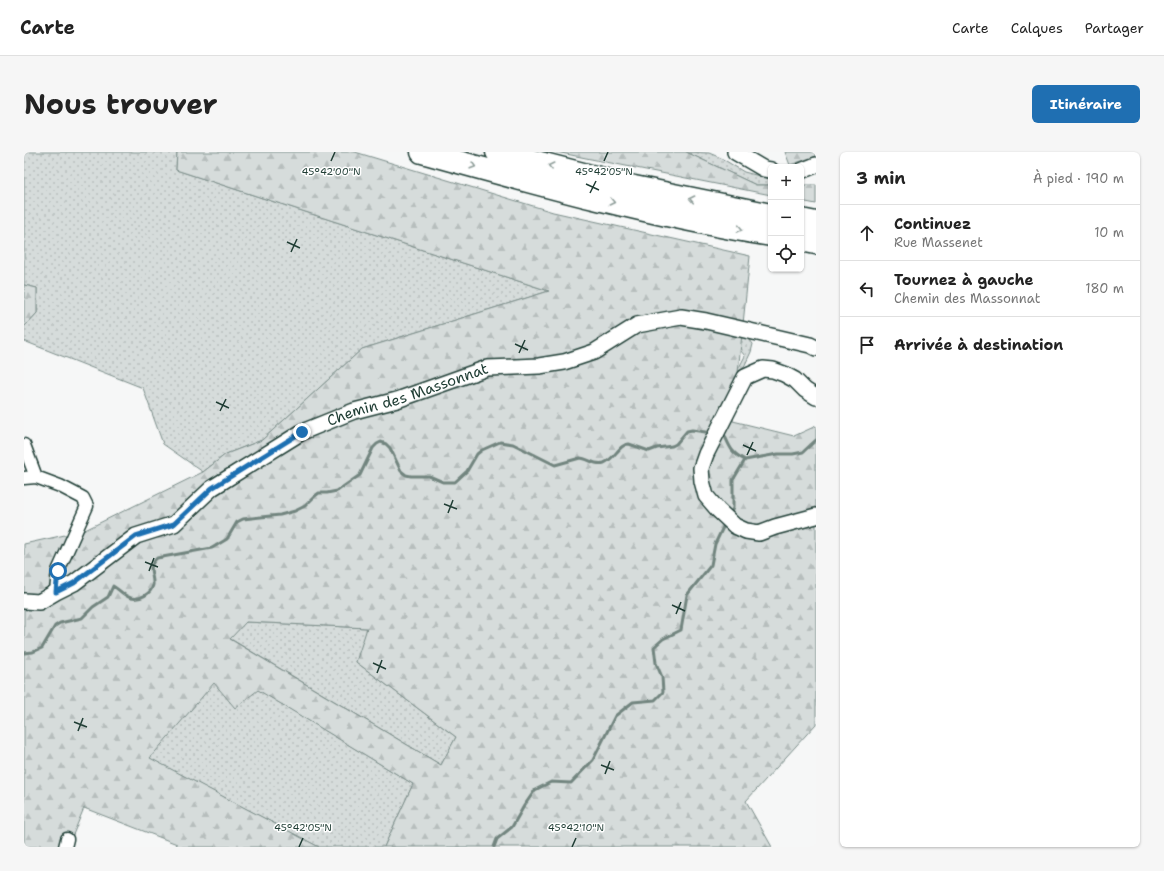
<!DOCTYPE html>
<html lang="fr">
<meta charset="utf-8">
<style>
:root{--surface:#fff;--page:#f6f6f6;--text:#222;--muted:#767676;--line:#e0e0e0;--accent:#1f6fb2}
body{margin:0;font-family:"Shantell Sans",sans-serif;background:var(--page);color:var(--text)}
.controls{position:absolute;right:12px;top:12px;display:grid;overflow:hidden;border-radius:6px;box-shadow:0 1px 3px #0004}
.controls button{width:36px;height:36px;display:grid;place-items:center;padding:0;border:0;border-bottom:1px solid var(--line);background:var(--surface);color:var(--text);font:20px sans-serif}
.stop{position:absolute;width:12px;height:12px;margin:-9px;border:3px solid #1f6fb2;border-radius:50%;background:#fff}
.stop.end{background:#1f6fb2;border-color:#fff;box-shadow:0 1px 4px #0008}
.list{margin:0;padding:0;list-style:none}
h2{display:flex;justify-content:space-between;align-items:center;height:52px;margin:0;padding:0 16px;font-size:17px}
h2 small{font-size:13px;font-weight:400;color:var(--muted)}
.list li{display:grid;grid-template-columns:26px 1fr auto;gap:12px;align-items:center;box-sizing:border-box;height:56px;padding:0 16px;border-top:1px solid var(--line)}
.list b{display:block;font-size:15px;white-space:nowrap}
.list p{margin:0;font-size:13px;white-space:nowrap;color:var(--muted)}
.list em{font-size:13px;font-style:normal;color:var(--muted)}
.icon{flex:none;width:22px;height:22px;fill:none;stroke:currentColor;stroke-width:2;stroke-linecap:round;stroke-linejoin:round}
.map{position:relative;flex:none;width:792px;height:695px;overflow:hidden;border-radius:6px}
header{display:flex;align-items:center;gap:24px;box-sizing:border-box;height:56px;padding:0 20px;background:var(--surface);border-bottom:1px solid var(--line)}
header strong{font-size:19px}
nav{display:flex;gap:22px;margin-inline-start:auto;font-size:14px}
.intro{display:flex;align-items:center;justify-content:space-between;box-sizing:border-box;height:96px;padding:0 24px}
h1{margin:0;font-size:28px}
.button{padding:10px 18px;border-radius:6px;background:var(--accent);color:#fff;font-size:14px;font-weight:700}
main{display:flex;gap:24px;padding:0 24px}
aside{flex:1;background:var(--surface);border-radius:6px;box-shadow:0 1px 3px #0004}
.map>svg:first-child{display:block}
.grass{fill:url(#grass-dots);stroke:#7a8c88}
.forest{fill:url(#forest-firs);stroke:#7a8c88;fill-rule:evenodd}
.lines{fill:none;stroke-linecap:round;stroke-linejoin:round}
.stream{stroke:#72857f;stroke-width:3}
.minor-casing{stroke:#1f3d34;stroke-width:15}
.tertiary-casing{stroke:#1f3d34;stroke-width:18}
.motorway-casing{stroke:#1f3d34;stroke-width:25}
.minor{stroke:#fff;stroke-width:12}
.tertiary{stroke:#fff;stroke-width:15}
.motorway{stroke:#fff;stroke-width:22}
.oneway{stroke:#8f9e9a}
.route{stroke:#1f6fb2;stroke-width:5}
.ticks{fill:none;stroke:#1f3d34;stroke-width:1.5}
.labels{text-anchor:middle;stroke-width:3;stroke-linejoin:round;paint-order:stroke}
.street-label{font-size:15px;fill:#1f3d34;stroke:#fff}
.ticks-label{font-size:10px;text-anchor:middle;fill:#1f3d34;stroke:#fff;stroke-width:3;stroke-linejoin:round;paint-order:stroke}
</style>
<header>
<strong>Carte</strong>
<nav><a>Carte</a><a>Calques</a><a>Partager</a></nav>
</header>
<div class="intro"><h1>Nous trouver</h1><a class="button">Itinéraire</a></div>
<main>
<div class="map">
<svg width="792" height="695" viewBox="0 0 792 695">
<defs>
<pattern id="grass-dots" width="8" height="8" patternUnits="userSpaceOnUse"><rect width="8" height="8" fill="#d6dcdb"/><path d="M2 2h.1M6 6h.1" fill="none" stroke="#b7bebd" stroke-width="1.8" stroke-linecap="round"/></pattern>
<pattern id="forest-firs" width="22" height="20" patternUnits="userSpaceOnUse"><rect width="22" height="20" fill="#d6dcdb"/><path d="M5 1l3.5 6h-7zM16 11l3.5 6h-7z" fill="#b7bebd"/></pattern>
</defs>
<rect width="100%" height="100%" fill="#f6f7f7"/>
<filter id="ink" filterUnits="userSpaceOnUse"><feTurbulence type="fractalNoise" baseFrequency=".025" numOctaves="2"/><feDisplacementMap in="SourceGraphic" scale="8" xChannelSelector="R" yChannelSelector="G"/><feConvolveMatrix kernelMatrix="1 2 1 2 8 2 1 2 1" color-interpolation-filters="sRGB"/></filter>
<g filter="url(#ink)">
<!-- grass -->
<path class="grass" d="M0,0H153L152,18L525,139L338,197L238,288L202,302L179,320L139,292L119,236L0,189V175L13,161V136L0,133Z
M662,0L685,1L697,6L720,20L747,27V33H732Z
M675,173L723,184L729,192L727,200L710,236L705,235L721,204L707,187Z
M222,470L344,476L332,510L432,585L417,613L205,486Z
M190,530L233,537L389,632L360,695H295L125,606Z"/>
<!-- forest -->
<path class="forest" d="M153,0H331L529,60L726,104L709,269L770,284L792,274V572L722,649L748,695H360L389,632L234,538L211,556L190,531L126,606L295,695H152L153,692L60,656L44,695H0V392L59,379L179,320L202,302L238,288L338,197L525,139L152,18ZM222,470L343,476L332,510L432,585L417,613L206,487Z
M532,0H662L732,33H747V43Z
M761,0H792V4L766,13Z
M777,33H792V52L777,49Z
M0,133L13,136V161L0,175Z"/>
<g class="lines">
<!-- stream -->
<path class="stream" d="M698,281L700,282C706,295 707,301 721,308
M706,363L709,356V328L721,308L754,302H769L779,300L792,288
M0,501L9,500L18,496L31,474L36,471L58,466L69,455L84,445L89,434C95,437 98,443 107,446C116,448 127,442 129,433C130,422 122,416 133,406L188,396L203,387L213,370L219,367L256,363L271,359L281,354L291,344L295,341H303L313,339L336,323L349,296L353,292L357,290L362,292L366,296L377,319L382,323L387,324H405L419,330H431L443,319L453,302L458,298L476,290L489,292L531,313L556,306C564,306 571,314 580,311C591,307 595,292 605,292L625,299L633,296L648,294L652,292L663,279L668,278L688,281
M470,695L473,687L488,675L500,654L511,638L527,630L547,631L569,608L591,564L609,550L631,548L639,540L638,525L632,511L630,495L639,487L657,478L663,443L687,413L691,392L701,371"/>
<!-- minor casing -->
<g class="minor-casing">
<path id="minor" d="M0,293L12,325
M0,326L12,325L36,334L59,346L63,354L34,419L32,440
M41,695L43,687"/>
</g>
<!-- tertiary casing -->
<g class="tertiary-casing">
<g id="tertiary">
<path d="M711,0L740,17L747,18"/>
<path d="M777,19L792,13"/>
<path d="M792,245L781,238L771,228L760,222L749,218L739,217L721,225L682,302L677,316L678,329L682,344L694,358L711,374L722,379L735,381L751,375L792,364"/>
<path id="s1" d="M0,449L15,450L32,440L50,431L112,384L150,372L188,336L278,280L330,259L373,248L463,216L515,214L540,210L570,200L613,173L657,165L682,169L786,193L792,196"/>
</g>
</g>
<!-- motorway casing -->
<g class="motorway-casing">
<path id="motorway" d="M398,0C513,32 629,64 747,83
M473,0L610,35L747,63
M777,68L792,71
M777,88L792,91"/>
</g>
<!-- minor -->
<use href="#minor" class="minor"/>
<!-- tertiary -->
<use href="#tertiary" class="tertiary"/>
<!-- motorway -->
<use href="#motorway" class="motorway"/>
</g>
<!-- one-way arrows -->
<defs><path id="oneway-chevron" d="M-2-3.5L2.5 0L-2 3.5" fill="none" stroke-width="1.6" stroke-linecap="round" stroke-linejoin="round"/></defs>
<g class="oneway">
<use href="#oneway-chevron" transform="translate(449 14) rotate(16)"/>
<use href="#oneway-chevron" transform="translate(527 14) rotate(-166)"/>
<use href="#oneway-chevron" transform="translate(668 47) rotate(-168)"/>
<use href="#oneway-chevron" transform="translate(588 50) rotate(13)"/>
<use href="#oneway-chevron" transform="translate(716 77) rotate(11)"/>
</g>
</g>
<g class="lines" filter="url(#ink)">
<!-- route -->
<path class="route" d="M34,419L32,440L50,431L112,384L150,372L188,336L278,280"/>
</g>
<!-- ticks -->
<path class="ticks" d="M307,9L311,0M580,9L584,0M562,32L575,38M566,41L572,29M263,90L276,96M267,100L273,87M491,192L504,198M495,201L501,188M192,250L205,256M196,259L202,247M719,293L732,299M723,303L729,290M420,352L433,357M424,361L429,348M121,410L134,415M125,419L130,406M648,453L661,459M652,462L657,450M349,511L362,517M353,521L358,508M50,570L63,575M54,579L59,566M577,613L590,618M581,622L586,609M275,695L279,686M548,695L552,686"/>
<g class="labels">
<!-- street labels -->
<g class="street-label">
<text dy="5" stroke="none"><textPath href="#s1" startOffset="443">Chemin des Massonnat</textPath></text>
</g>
</g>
<g class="ticks-label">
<text x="307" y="23">45°42'00"N</text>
<text x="580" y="23">45°42'05"N</text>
<text x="279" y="679">45°42'05"N</text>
<text x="552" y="679">45°42'10"N</text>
</g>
</svg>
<div class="controls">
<button>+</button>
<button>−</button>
<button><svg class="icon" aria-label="locate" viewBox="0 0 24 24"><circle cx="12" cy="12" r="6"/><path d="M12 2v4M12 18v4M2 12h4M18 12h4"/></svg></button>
</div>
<div class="stop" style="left:34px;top:419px"></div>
<div class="stop end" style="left:278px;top:280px"></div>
</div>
<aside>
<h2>3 min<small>À pied · 190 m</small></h2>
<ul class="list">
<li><svg class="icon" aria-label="ahead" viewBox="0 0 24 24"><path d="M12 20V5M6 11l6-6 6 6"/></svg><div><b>Continuez</b><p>Rue Massenet</p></div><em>10 m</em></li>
<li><svg class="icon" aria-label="left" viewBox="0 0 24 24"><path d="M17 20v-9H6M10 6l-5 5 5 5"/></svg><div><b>Tournez à gauche</b><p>Chemin des Massonnat</p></div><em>180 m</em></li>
<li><svg class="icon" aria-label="arrive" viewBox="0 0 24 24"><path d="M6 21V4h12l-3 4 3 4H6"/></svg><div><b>Arrivée à destination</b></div></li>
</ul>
</aside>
</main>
